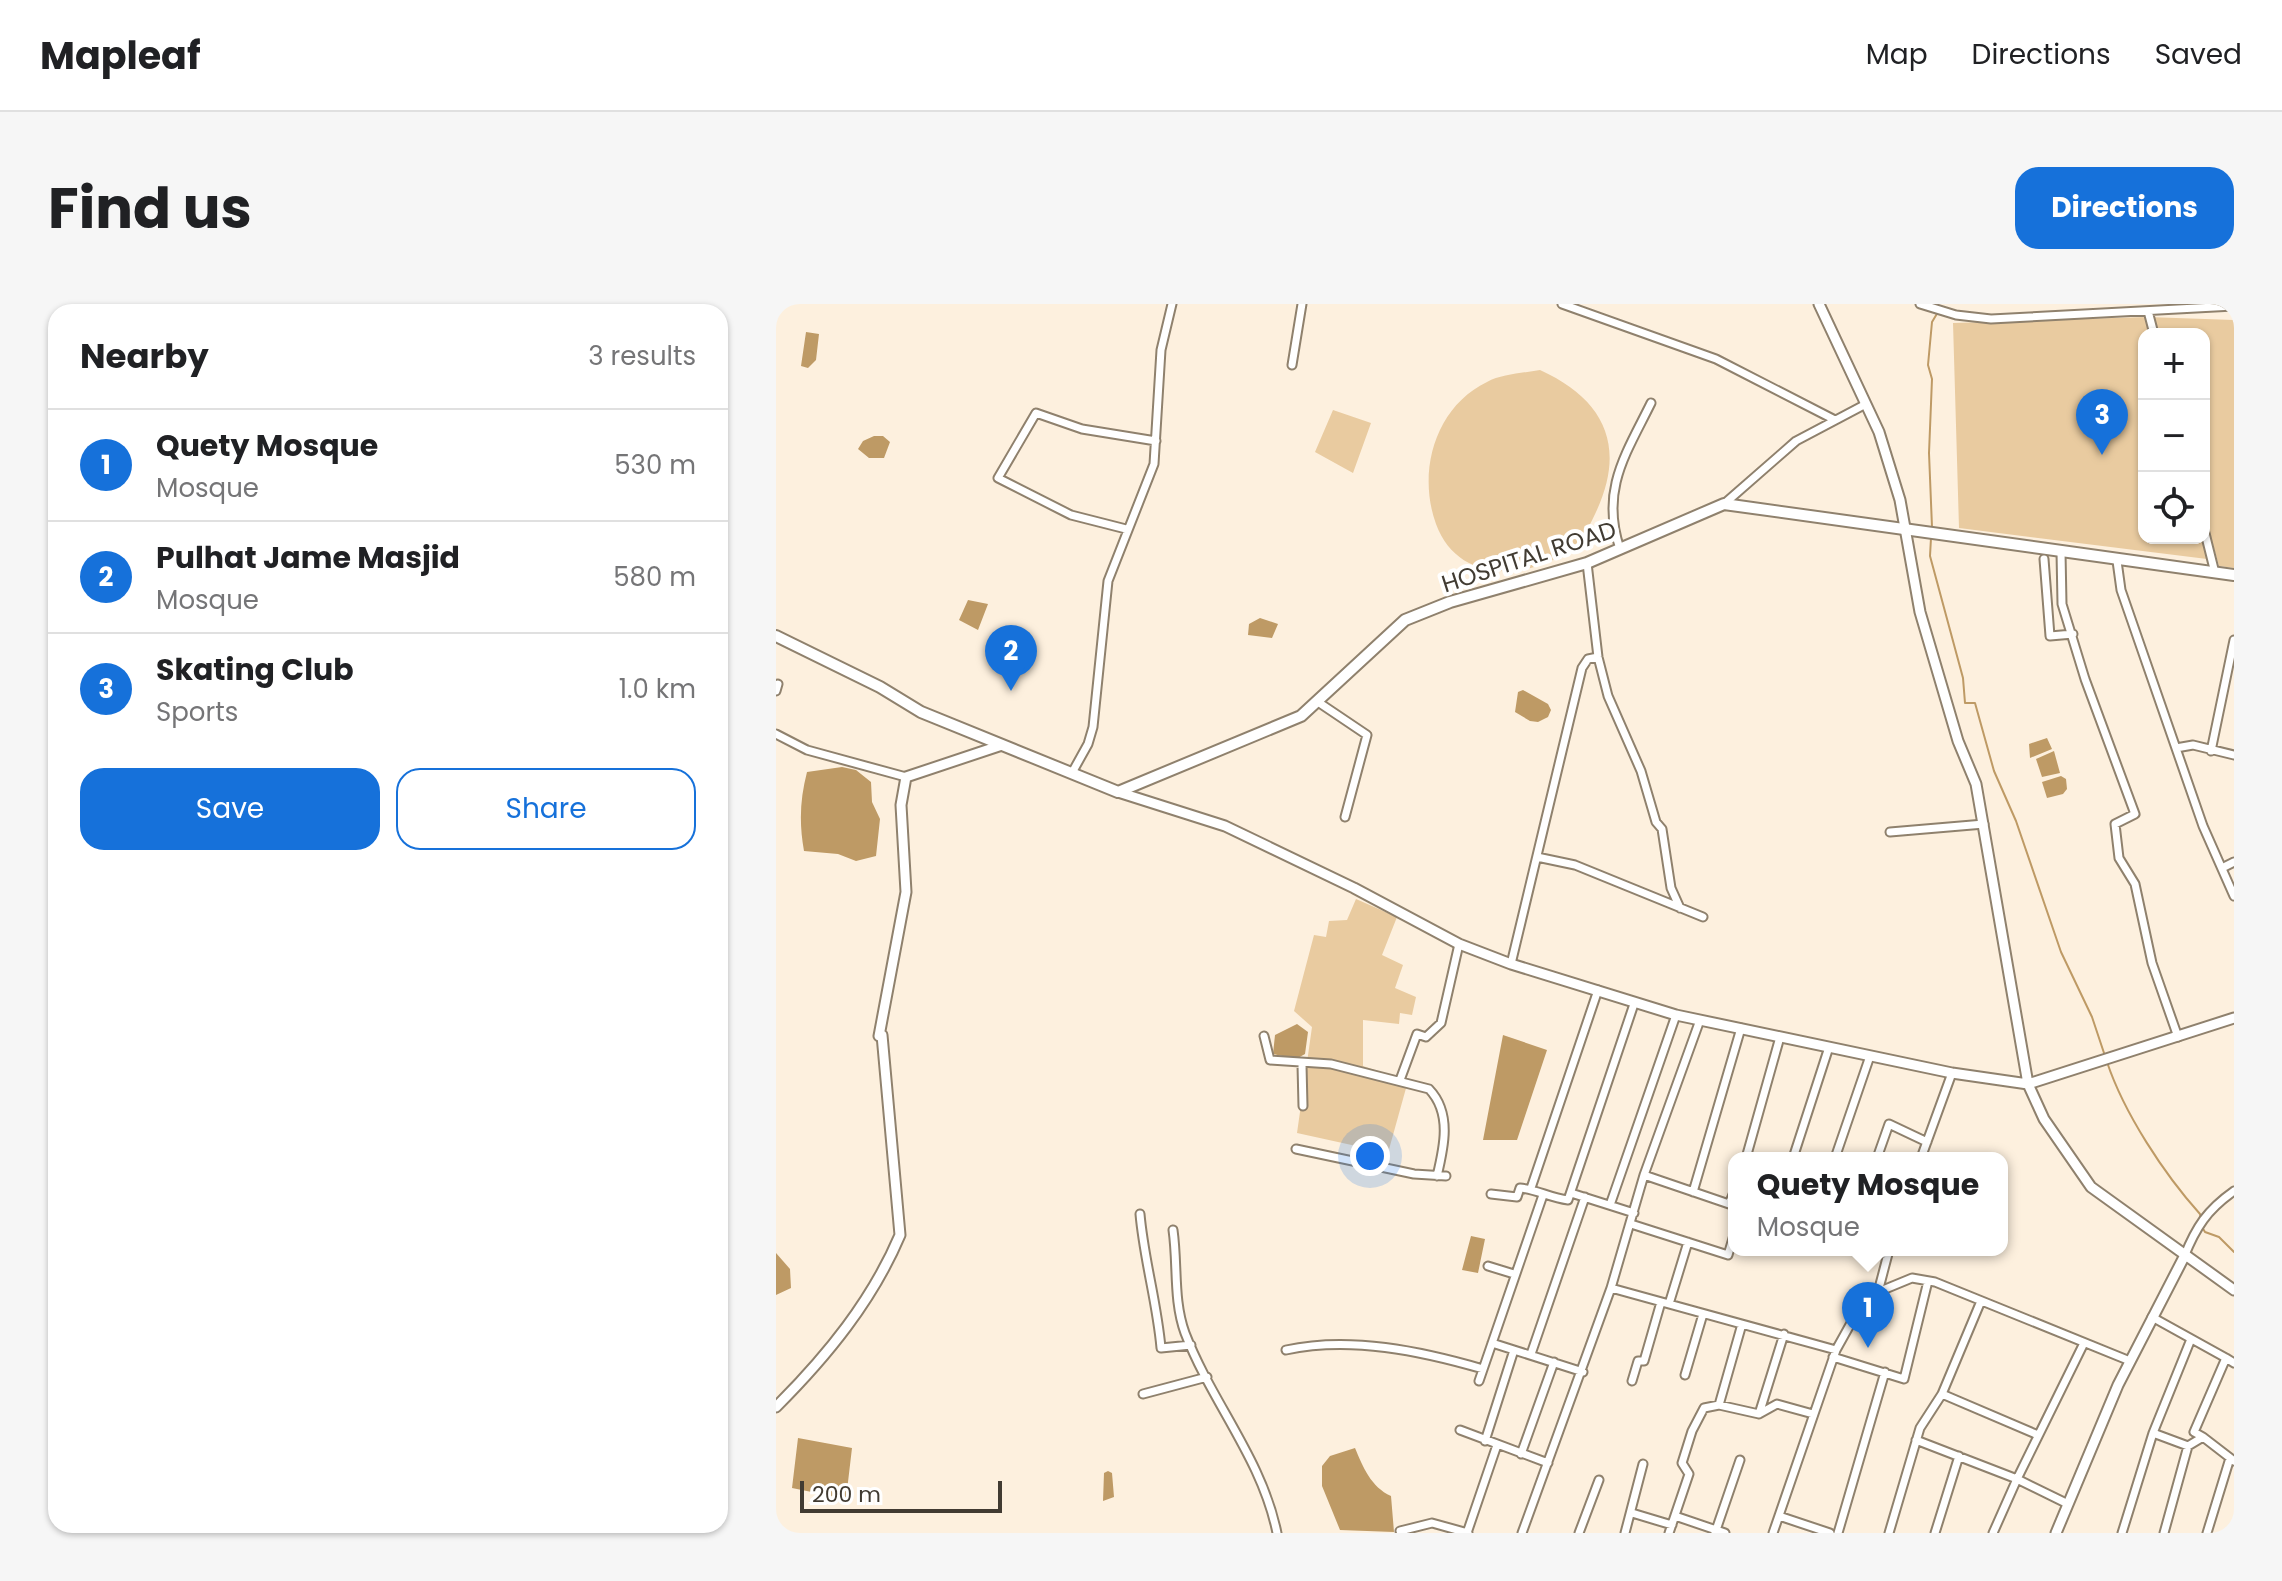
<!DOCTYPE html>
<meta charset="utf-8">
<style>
:root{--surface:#fff;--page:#f6f6f6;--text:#202124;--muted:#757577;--line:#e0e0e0;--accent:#1671da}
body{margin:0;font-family:Poppins,sans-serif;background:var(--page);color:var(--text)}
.controls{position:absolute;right:24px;top:24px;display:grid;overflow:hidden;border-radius:16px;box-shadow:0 2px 6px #0004}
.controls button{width:72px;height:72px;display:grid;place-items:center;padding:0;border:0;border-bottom:2px solid var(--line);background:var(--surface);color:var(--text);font:40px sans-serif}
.scale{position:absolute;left:24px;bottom:20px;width:202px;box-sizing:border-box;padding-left:8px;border:4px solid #413b32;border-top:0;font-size:22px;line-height:28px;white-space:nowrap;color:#413b32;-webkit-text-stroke:6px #fff;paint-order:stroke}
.you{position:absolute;left:594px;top:852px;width:28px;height:28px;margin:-20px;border:6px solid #fff;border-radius:50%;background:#1a73e8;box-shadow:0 0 0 12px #1a73e833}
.badge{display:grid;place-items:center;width:52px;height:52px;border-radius:50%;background:var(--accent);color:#fff;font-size:26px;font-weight:700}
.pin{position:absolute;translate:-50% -66px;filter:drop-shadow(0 2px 4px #0008)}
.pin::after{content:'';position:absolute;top:42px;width:28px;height:24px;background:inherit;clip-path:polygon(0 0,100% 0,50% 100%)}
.popup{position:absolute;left:952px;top:848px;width:280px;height:104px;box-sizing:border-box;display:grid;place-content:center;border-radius:16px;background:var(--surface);filter:drop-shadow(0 2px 6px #0005);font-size:26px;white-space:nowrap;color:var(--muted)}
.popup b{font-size:30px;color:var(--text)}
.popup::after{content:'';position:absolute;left:50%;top:100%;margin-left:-16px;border:16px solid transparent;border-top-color:var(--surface)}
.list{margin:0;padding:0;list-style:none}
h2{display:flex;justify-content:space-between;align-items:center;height:104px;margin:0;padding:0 32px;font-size:34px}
h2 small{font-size:26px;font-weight:400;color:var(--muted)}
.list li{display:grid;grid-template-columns:52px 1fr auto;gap:24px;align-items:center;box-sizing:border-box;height:112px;padding:0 32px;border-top:2px solid var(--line)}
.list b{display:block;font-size:30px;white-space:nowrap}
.list p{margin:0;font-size:26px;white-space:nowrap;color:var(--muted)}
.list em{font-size:26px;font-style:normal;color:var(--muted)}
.actions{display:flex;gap:16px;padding:24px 32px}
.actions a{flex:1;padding:18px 0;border:2px solid var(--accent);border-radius:24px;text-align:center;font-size:28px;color:var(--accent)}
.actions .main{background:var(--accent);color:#fff}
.icon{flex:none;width:44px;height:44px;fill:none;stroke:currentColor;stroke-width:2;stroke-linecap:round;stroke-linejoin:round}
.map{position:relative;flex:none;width:1458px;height:1229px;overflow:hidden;border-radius:24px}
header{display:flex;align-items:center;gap:48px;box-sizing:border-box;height:112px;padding:0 40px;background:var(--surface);border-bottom:2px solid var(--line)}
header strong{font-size:38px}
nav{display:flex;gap:44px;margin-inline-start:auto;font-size:28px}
.intro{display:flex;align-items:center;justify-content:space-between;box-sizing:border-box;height:192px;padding:0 48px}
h1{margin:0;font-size:56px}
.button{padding:20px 36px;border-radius:24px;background:var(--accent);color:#fff;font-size:28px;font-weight:700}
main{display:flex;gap:48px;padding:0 48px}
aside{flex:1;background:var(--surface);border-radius:24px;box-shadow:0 2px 6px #0004}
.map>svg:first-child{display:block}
.green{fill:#e9cba0}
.water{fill:#be9a65}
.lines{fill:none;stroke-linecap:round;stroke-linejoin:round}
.stream{stroke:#be9a65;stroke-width:2}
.minor-casing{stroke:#8f816d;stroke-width:11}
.tertiary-casing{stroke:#8f816d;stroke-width:13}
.secondary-casing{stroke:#8f816d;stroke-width:14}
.minor{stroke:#fff;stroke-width:7}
.tertiary{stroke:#fff;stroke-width:9}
.secondary{stroke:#fff;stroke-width:10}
.labels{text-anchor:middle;stroke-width:8;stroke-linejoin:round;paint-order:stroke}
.street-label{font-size:24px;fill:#413b32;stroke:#fff}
</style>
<header>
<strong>Mapleaf</strong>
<nav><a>Map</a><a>Directions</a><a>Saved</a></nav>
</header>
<div class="intro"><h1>Find us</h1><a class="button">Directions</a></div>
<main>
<aside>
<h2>Nearby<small>3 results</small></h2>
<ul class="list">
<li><span class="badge">1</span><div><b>Quety Mosque</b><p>Mosque</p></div><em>530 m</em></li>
<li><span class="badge">2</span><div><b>Pulhat Jame Masjid</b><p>Mosque</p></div><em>580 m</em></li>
<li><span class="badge">3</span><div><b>Skating Club</b><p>Sports</p></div><em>1.0 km</em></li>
</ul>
<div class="actions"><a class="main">Save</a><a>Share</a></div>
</aside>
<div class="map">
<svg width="1458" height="1229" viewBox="0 0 1458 1229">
<rect width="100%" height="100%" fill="#fdf0de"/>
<!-- green -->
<path class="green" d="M1371,13L1458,16V264L1443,262L1428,209V30H1368V234H1426L1431,255L1183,224L1177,19Z
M764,66C828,95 851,142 820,208C814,221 805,239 793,247C748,277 681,278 660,220C641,168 659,103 711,78C726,70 747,69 764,66Z
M557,106L595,119L577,169L539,148Z
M580,595L621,613L606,651L627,661L619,684L640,693L636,711L624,709L623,720L587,716V762L632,777L612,849L521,829L536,723L518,707L538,631L550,633L553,617L571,616Z"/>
<!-- water -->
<path class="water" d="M30,28L43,30L40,56L32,64L25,62Z
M98,132H107L114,138L108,154H93L82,145L87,137Z
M192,296L212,300L202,326L183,316Z
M484,314L502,320L496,334L472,331L473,320Z
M747,386L772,400L775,406L772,413L762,418L754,417L739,408L742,388Z
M1271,434L1276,445L1254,454L1253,440Z
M1278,447L1284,469L1266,473L1260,455Z
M66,463L80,466L95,478L96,498L104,515L100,552L80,557L62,550L28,547C23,519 24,495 31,468Z
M1285,472L1290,475L1291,485L1287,490L1271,494L1266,478Z
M521,720L532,728L529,750L520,755L497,750L499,731Z
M727,731L771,746L741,836H707Z
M695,932L709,935L702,969L686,966Z
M0,949L14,965L15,984L0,991Z
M22,1134L76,1144L70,1195L16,1184Z
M579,1144C587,1163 595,1183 615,1192L618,1228L564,1226L546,1182V1162L554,1152Z
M332,1167L336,1169L338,1193L327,1197L328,1169Z"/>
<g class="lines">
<!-- stream -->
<path class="stream" d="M1156,223L1153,149L1156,75L1152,61L1156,18L1162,8
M1155,234L1154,252L1187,374L1189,399H1199L1218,467L1240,517L1285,648L1316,713L1329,752
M1331,758C1348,809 1388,870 1424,910L1425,916
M1426,923L1429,928L1443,933L1458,948"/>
<!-- minor casing -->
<g class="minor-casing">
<path id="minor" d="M786,0L940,55L1059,116
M1144,0L1180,11L1215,15L1458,2
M1372,7L1378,30
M516,61L526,0
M948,200L1020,137L1090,100
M350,225L295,211L222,174L260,109L306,125L380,137
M1428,225L1439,269
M844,245C824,186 850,150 875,99
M1285,248L1286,300L1309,375L1359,510L1339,520L1343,554L1359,580L1376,659L1402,733
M1268,255L1274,332L1297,330
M1341,257L1345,286L1427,522L1458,592
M811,259L822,353L832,392L865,467L880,518L886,525L895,584L904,604
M0,387L2,380
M542,398L591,431L569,513
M0,430L31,446L130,473
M1400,444L1417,441L1458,451
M1435,447L1458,336
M297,467L312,440L317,423L332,277L378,160L385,46L396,0
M1114,528L1208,520
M761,553L799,561L927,613
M1446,564L1458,558
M735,660L806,364L812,355L822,353
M924,716L868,871L835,984L1060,1046
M488,732L494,756L555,760L653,785C676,809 668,843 661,872
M526,761L527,802
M624,776L641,730L650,733L665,719L683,640
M520,845L638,870L670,872
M970,854L1004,733
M1017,854L1053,743
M1059,854L1094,752
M1101,854L1113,820L1151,838
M1145,854L1176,769
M868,871L953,900L958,888
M755,884L822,686
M917,888L965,724
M795,889L858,909
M715,890L741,893L744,884C760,885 774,894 792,896L858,700
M834,901L900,711
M364,910C368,956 381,998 385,1044L415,1041
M855,920L952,951L958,931
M397,926C402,961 397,996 409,1029C436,1099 486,1155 501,1229
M1097,946L1111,951
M1113,946L1102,988L1136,974L1159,978L1354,1057
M1408,953C1420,923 1431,906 1458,887
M712,962L738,970
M893,1000L912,938
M1376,1013L1450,1054
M716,1039L807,1068
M510,1046C574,1032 645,1047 707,1065
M755,1050L809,893
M1057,1053L1128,1075L1152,977
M909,1071L927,1010
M703,1077L767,891
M856,1077L862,1057H868L885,998
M367,1090L431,1073
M1166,1090L1262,1131
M943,1101L966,1020
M983,1110L1008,1030
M684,1126L772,1159
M1377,1129L1415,1035
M1427,1133L1418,1128L1450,1054L1458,1059
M1140,1136L1241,1175L1217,1229
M709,1137L738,1046
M745,1150L778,1058
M1292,1200L1241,1175L1308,1039
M856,1209L896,1221
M899,1212L949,1229
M1003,1212L1054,1229
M624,1227L656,1219L692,1229
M691,1229L721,1141
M746,1229L835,984
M803,1229L823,1176
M849,1229L867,1160
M893,1229L913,1170L906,1159L916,1127L928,1104L943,1101L983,1110L1001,1100L1037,1110
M939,1229L964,1156
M997,1229L1060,1046L1080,1010L1102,988
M1062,1229L1109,1068
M1113,1229L1144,1124L1166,1090L1205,997
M1159,1229L1183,1152
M1346,1229L1377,1129L1412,1142L1427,1133L1458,1157
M1388,1229L1412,1142
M1431,1229L1454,1154"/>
</g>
<!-- tertiary casing -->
<g class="tertiary-casing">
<path id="tertiary" d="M1043,0L1103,128L1124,196L1144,308L1182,437L1200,480L1252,780L1268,815L1315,883L1458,986
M342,488L449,522L578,584L683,640L735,660L900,711L1176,769L1252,780L1458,714
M0,1103C51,1052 96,997 124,931L106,731L103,732L130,588L125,501L130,473L226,441
M1280,1229L1342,1081L1408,953"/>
</g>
<!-- secondary casing -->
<g class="secondary-casing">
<path id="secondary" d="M0,332L104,383L145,408L342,488L525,412L629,316L674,298L811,259L948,200L1458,271"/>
</g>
<!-- minor -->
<use href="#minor" class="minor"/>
<!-- tertiary -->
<use href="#tertiary" class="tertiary"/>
<!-- secondary -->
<use href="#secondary" class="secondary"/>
</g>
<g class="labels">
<!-- street labels -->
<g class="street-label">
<text transform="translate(753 253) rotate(-18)" y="8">HOSPITAL ROAD</text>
</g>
</g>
</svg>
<div class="controls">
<button>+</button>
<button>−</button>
<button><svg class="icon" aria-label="locate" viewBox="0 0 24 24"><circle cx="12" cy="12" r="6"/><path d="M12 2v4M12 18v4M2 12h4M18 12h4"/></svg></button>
</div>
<div class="scale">200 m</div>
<div class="you"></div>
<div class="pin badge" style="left:1092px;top:1044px">1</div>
<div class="popup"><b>Quety Mosque</b>Mosque</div>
<div class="pin badge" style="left:235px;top:387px">2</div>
<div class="pin badge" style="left:1326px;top:151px">3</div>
</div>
</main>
